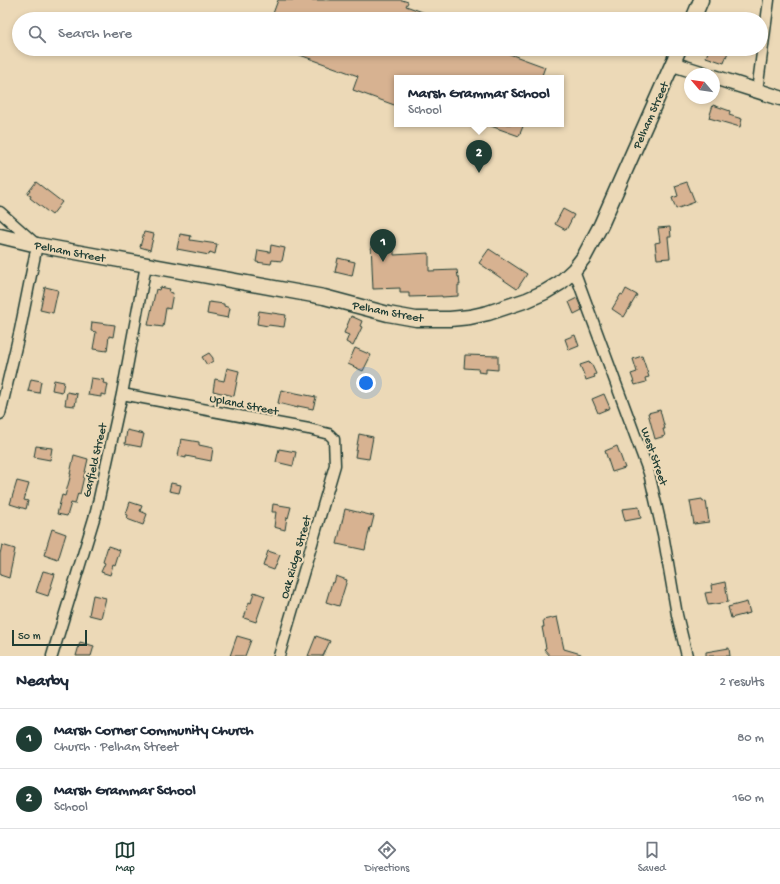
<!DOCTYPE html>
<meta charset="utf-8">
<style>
:root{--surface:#fff;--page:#f6f6f7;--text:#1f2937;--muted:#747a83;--line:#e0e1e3;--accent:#1f3d34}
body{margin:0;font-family:"Gochi Hand",sans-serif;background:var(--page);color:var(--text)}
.compass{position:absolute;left:684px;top:68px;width:36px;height:36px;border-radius:50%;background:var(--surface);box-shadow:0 2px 6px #0003;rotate:299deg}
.scale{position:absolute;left:12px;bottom:10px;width:75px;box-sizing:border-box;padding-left:4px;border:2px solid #1f3d34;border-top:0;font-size:11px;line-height:14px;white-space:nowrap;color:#1f3d34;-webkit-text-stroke:3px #ecd9b7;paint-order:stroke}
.you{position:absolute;left:366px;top:383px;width:14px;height:14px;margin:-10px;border:3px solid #fff;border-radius:50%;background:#1a73e8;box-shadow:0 0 0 6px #1a73e833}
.badge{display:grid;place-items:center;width:26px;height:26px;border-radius:50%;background:var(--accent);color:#fff;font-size:13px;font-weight:700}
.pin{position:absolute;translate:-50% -33px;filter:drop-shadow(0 1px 2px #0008)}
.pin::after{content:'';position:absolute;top:21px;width:14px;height:12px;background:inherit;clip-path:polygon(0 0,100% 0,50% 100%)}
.popup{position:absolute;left:394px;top:75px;width:170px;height:52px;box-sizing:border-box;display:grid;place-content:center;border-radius:0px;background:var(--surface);filter:drop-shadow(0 1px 3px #0005);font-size:13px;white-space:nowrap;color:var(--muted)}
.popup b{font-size:15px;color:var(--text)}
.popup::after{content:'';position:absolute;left:50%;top:100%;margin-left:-8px;border:8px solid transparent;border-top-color:var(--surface)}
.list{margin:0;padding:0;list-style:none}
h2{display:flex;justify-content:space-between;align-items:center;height:52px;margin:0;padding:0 16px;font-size:17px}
h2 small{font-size:13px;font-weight:400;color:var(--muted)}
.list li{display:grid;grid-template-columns:26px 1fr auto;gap:12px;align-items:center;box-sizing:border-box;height:60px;padding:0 16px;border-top:1px solid var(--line)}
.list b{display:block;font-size:15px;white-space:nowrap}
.list p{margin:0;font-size:13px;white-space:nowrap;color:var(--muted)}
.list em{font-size:13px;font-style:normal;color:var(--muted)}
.icon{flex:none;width:22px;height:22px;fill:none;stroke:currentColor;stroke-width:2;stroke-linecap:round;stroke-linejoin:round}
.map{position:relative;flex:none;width:780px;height:656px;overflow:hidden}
.search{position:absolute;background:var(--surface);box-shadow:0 2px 6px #0003;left:12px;right:12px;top:12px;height:44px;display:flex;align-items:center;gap:10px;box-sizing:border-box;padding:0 14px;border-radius:22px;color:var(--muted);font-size:15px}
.sheet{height:172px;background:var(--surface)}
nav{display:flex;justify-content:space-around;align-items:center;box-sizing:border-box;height:56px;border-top:1px solid var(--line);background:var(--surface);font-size:11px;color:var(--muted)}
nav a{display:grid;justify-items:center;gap:2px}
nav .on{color:var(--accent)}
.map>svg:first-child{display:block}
.building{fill:#d7b291;stroke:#1f3d34}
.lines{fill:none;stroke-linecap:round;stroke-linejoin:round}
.street-casing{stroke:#1f3d34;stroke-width:13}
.secondary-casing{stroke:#1f3d34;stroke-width:17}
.street{stroke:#ecd9b7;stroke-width:10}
.secondary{stroke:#ecd9b7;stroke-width:14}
.labels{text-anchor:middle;stroke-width:4;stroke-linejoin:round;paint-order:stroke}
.street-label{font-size:12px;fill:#1f3d34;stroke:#ecd9b7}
</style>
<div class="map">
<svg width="780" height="656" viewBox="0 0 780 656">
<rect width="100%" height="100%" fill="#ecd9b7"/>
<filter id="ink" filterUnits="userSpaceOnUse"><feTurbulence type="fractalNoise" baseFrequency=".025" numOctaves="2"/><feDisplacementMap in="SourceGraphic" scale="8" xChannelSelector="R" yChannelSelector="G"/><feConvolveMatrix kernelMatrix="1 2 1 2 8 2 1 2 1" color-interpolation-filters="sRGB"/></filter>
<g filter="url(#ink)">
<!-- building -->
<path class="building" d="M278,0H402L408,2L406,6L439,18V19H271Z
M286,49H496L545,67L541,78H397V106L353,90L358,76L286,50Z
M709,49H720L728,52L724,63L706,57Z
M713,105L730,111L729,115L742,119L740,127L709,118Z
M488,124H524L519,136L488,125Z
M36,182L62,202L52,215L30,198L31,196L27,194Z
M687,182L695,202L676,209L672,198L678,196L675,186Z
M563,209L574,215L566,230L555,224Z
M670,227L671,237H668L670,258L657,259L655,243L660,242L658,228Z
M144,232L154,234L150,250L140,247Z
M180,234L191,236L190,240L217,244L215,254L210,252L209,255L177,249Z
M394,242V255L429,253V271L457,270L458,277H459L460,285H458V296L442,297V296L409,297V293H400V288L373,289L371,243Z
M271,245L285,248L282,261L272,260L271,264L256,262L258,250L270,252Z
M489,249L527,274L517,289L479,263Z
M338,258L355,262L352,276L335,272Z
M45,287L58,290L53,313L40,310Z
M160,287L170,289L169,292L173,293L170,309L166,308L163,327L148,325L156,289L159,290Z
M626,289L637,295L624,317L612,309L621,294L623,295Z
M577,298L582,310L574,314L569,302Z
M209,302L224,304V306L230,308L228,318L207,314Z
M259,311L286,315L284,327L268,325V326L257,324Z
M351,316L362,321L360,326L362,327L353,346L346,342L349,335L344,333Z
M92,322L115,325L113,337L109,336L107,351L93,349L96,332L91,331Z
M575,335L579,346L569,350L565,339Z
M355,348L371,355L363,371L348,364Z
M209,353L213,358V361L207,365L202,357Z
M465,355L498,356V370L486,369V373L478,372L479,369L464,368Z
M642,356L649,377L645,378L646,382L635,385L631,374L637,372L633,359Z
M589,362L590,364L591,363L596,374L594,375L595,377L586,380L580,365Z
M227,368L239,371L234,396L213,391L215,379L224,381Z
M91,378L104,380L103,383L108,384L106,395L101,394V397L88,395Z
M31,379L41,381L39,393L28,391Z
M54,380L64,382L62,392L52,390Z
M281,390L316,397L313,409L298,406V408L278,403Z
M67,392L77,394L75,406L65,405Z
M604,394L610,408L598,413L592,399Z
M660,410L665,429H663L665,436L655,439L648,413Z
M127,430L144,434L141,447L125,444Z
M359,434L373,437L369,459L355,457Z
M181,439L199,442V445L213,448L211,461L186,456V458L178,456Z
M36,446L52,448L50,460L34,457Z
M617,446L625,468L612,472L605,451Z
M279,449L296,452L293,466L276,462Z
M74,455L88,459L80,494L78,493L75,504L71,503L67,516L57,514L62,495L65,496L71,474H70Z
M17,481L29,484L24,500L28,501L26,509L10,504Z
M171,483L181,485L179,493L169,491Z
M702,499L703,502L706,501L709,522L694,524L690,501Z
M130,502L142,506L140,511L147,514L143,525L127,519L128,515L126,514Z
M273,504L291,507L288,518L287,517L285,530L274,527L276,512H272Z
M639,507L641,518L625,521L622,509Z
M345,509L374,516L371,528L370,527L365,550L337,544Z
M52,529L66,534L58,560L44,555Z
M2,545L15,549L9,578L0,575V554Z
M108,546L120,550L115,566L113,565L110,575L101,572L105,563L103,562Z
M268,551L280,555L274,570L263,566Z
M43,571L55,574L48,596L36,592Z
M336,576L347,580L339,606L326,602L332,582L334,583Z
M725,582L728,602L708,605L705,593L712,592L711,585Z
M254,592L265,596L256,622L244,618L249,602L251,603Z
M93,595L106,598L101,618L89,615Z
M747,602L750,613L731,618L728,607Z
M557,617L564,649L581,654V656H550L544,649L546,648L542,627H544L543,620Z
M237,636L251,640L245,656H230Z
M316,636L330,641L323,656H308Z
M80,642L94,646L91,656H76Z
M729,648L730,656H706V652Z"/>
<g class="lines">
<!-- street casing -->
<g class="street-casing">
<path id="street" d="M757,91L769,0
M0,212L37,245L20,330L0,414
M574,270L649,473L663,534L677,615L687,656
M122,394L309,429L329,434L334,439L335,465L279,656
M52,656L96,512L122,394L146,265"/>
</g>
<!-- secondary casing -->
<g class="secondary-casing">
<path id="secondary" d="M693,19L701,0
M673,64L704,74
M714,77L780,98
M0,236L37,245L324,297L388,314L416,319H450L470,317L488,313L527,300L545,292L560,283L574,270L584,257L601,225L679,49"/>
</g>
<!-- street -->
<use href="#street" class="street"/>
<!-- secondary -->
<use href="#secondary" class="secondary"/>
</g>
</g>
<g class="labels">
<!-- street labels -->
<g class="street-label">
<text transform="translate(650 115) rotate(-66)" y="4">Pelham Street</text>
<text transform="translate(70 251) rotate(11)" y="4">Pelham Street</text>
<text transform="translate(388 311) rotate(11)" y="4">Pelham Street</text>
<text transform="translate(244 404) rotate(11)" y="4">Upland Street</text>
<text transform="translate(655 456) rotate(71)" y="4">West Street</text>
<text transform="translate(94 460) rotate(-77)" y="4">Garfield Street</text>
<text transform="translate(295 557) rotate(-74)" y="4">Oak Ridge Street</text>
</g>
</g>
</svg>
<svg class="compass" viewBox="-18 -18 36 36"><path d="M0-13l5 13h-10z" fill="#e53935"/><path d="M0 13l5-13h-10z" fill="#747a83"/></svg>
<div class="scale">50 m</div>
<div class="you"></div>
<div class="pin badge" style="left:383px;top:262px">1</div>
<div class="pin badge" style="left:479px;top:173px">2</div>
<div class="popup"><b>Marsh Grammar School</b>School</div>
<div class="search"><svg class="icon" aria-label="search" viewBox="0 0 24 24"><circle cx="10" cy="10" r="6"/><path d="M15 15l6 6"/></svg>Search here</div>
</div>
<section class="sheet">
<h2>Nearby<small>2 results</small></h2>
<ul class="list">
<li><span class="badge">1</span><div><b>Marsh Corner Community Church</b><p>Church · Pelham Street</p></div><em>80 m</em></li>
<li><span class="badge">2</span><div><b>Marsh Grammar School</b><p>School</p></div><em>160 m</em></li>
</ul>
</section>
<nav>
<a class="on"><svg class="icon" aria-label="map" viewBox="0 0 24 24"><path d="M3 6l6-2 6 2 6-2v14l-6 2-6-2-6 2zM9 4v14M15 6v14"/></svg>Map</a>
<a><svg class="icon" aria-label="directions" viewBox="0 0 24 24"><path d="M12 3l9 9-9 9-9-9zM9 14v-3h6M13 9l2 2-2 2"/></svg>Directions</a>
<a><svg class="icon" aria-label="saved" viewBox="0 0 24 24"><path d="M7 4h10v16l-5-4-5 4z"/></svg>Saved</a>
</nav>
